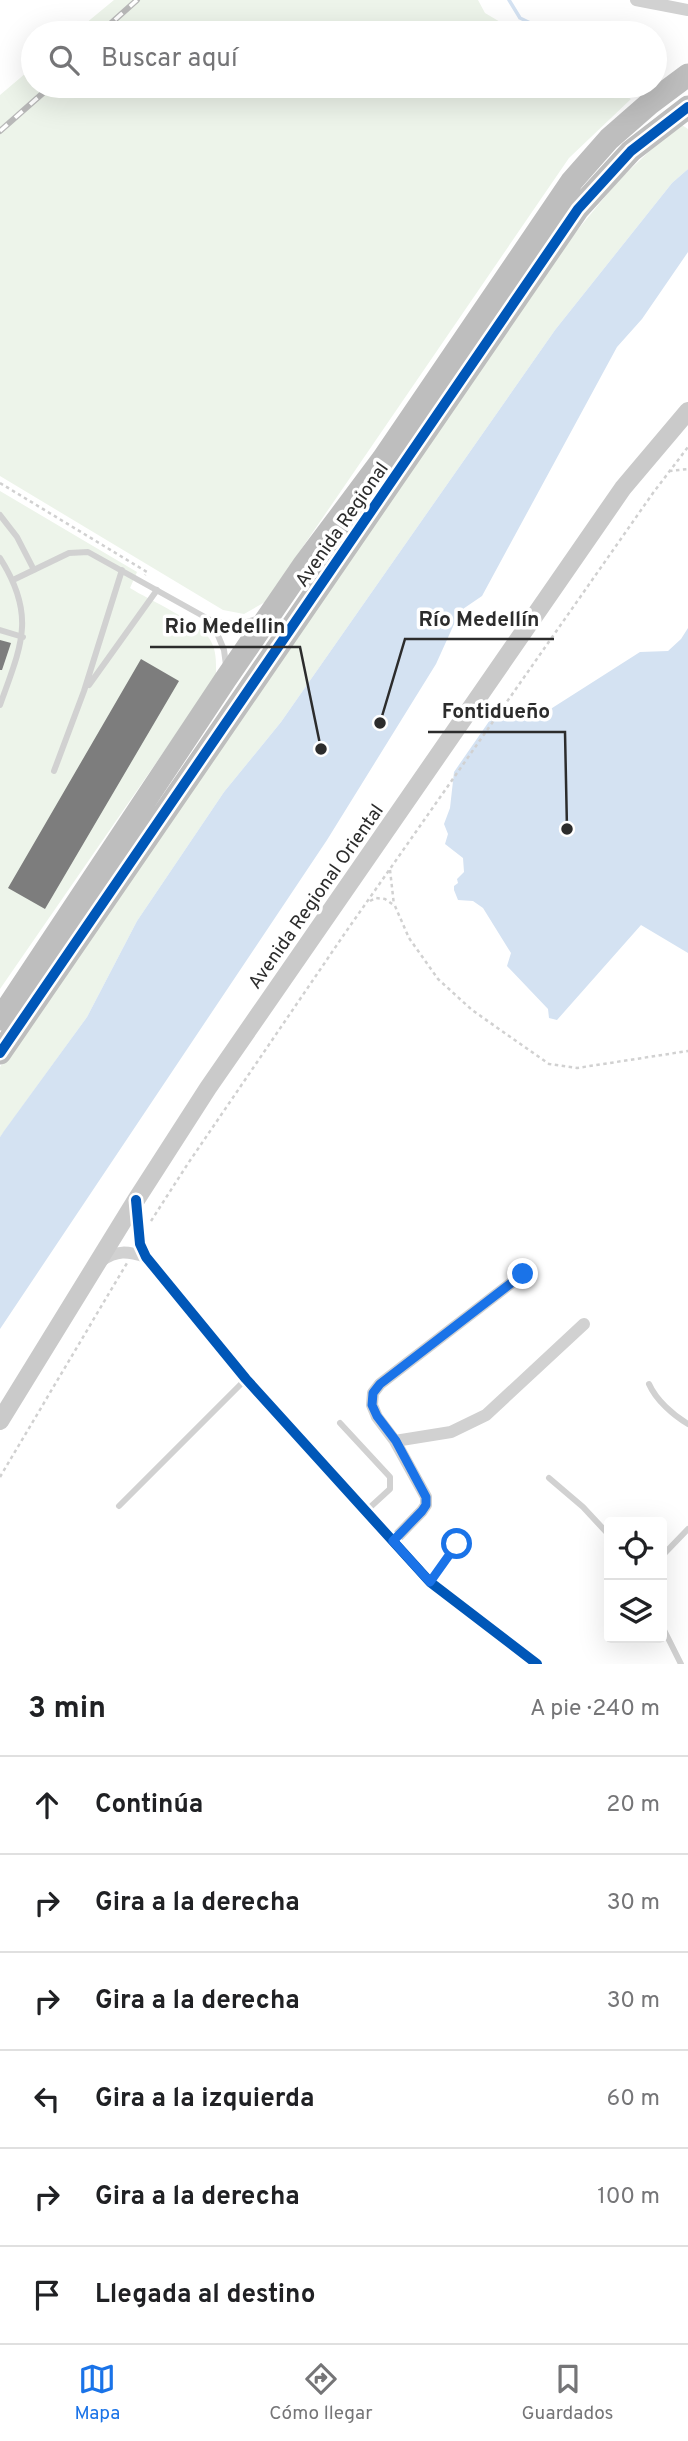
<!DOCTYPE html>
<html lang="es">
<meta charset="utf-8">
<style>
:root{--surface:#fff;--page:#f2f2f2;--text:#202124;--muted:#757577;--line:#e0e0e0;--accent:#1a73e8}
body{margin:0;font-family:Overpass,sans-serif;background:var(--page);color:var(--text)}
.controls{position:absolute;right:21px;bottom:21px;display:grid;overflow:hidden;border-radius:7px;box-shadow:0 7px 28px #0002}
.controls button{width:63px;height:63px;display:grid;place-items:center;padding:0;border:0;border-bottom:2px solid var(--line);background:var(--surface);color:var(--text);font:35px sans-serif}
.stop{position:absolute;width:21px;height:21px;margin:-16px;border:5px solid #1a73e8;border-radius:50%;background:#fff}
.stop.end{background:#1a73e8;border-color:#fff;box-shadow:0 2px 7px #0008}
.list{margin:0;padding:0;list-style:none}
h2{display:flex;justify-content:space-between;align-items:center;height:91px;margin:0;padding:0 28px;font-size:30px}
h2 small{font-size:23px;font-weight:400;color:var(--muted)}
.list li{display:grid;grid-template-columns:46px 1fr auto;gap:21px;align-items:center;box-sizing:border-box;height:98px;padding:0 28px;border-top:2px solid var(--line)}
.list b{display:block;font-size:26px;white-space:nowrap}
.list em{font-size:23px;font-style:normal;color:var(--muted)}
.icon{flex:none;width:38px;height:38px;fill:none;stroke:currentColor;stroke-width:2;stroke-linecap:round;stroke-linejoin:round}
.map{position:relative;flex:none;width:688px;height:1664px;overflow:hidden}
.search{position:absolute;background:var(--surface);box-shadow:0 7px 28px #0002;left:21px;right:21px;top:21px;height:77px;display:flex;align-items:center;gap:18px;box-sizing:border-box;padding:0 24px;border-radius:38px;color:var(--muted);font-size:26px}
.sheet{height:679px;background:var(--surface)}
nav{display:flex;justify-content:space-around;align-items:center;box-sizing:border-box;height:98px;border-top:2px solid var(--line);background:var(--surface);font-size:19px;color:var(--muted)}
nav a{display:grid;justify-items:center;gap:4px}
nav .on{color:var(--accent)}
.map>svg:first-child{display:block}
.green{fill:#edf4ea}
.water{fill:#d4e2f2}
.lines{fill:none;stroke-linecap:round;stroke-linejoin:round}
.stream{stroke:#d4e2f2;stroke-width:3.5}
.building{fill:#7d7d7d}
.path{stroke:#d1d1d1;stroke-width:2.5;stroke-dasharray:3.5 3.5;stroke-linecap:butt}
.lane{stroke:#d1d1d1;stroke-width:6}
.street{stroke:#d1d1d1;stroke-width:12}
.secondary{stroke:#cacaca;stroke-width:18}
.highway{stroke:#bebebe;stroke-width:23}
.rail-casing{stroke:#b8b8b8;stroke-width:6}
.rail{stroke:#fff;stroke-width:3.5;stroke-dasharray:10;stroke-linecap:butt}
.cycleway-casing{stroke:#fff;stroke-width:15}
.cycleway{stroke:#0057b8;stroke-width:10}
.route{stroke:#1a73e8;stroke-width:9}
.labels{text-anchor:middle;stroke-width:7;stroke-linejoin:round;paint-order:stroke}
.street-label{font-size:19px;fill:#2c2c2c;stroke:#fff}
.leader{fill:none;stroke:#2c2c2c;stroke-width:2.5}
.callout-dot{fill:#2c2c2c;stroke:#fff;stroke-width:2.5}
.callout-label{font-size:21px;text-anchor:middle;font-weight:bold;fill:#2c2c2c;stroke:#fff;stroke-width:7;stroke-linejoin:round;paint-order:stroke}
</style>
<div class="map">
<svg width="688" height="1664" viewBox="0 0 688 1664">
<rect width="100%" height="100%" fill="#fff"/>
<!-- green -->
<path class="green" d="M114,0H478L485,13L519,33H74Z
M33,67V86H608L631,99L569,158L265,602L244,614L223,610L0,476V95Z
M679,123L688,129V169L672,183L555,330L281,722L224,792L137,921L87,1017L0,1137V1067L556,256L618,181Z
M0,491L137,572L130,588C149,600 197,621 209,638C217,650 216,662 216,676L0,989Z"/>
<!-- water -->
<path class="water" d="M688,169V252L642,319L617,347L482,596L460,611L436,664L327,840L0,1329V1137L4,1131L87,1017L137,921L224,792L281,722L555,330L672,183Z
M688,628V953L641,925L557,1020L549,1018L548,1009L507,966L511,953L483,908L473,901L458,900L454,890V886L458,883L457,879L464,872L463,858L445,844L448,834L444,824L450,808L454,772L492,717L524,711L549,710L640,652L668,651L681,639Z"/>
<g class="lines">
<!-- stream -->
<path class="stream" d="M509,0L520,18L551,33"/>
</g>
<!-- building -->
<path class="building" d="M0,640L11,643L2,670H0Z
M141,659L179,681L45,909L8,888Z"/>
<g class="lines">
<!-- path -->
<path class="path" d="M669,471L688,469
M0,483L147,572L145,575
M390,870L394,905
M370,901L376,898L385,899L395,906L409,938L438,979L472,1010L549,1064L577,1068L688,1051
M151,1221L187,1165L343,936L653,493L688,447
M0,1477L127,1263"/>
<!-- lane -->
<path class="lane" d="M0,515L17,537L34,570
M0,558C37,616 21,646 0,705
M13,580L69,553L88,552L212,621L240,624L256,619
M212,621L224,650L226,665
M0,630L23,637
M89,685L157,590
M54,771L84,691L122,570
M649,1384C656,1400 673,1415 688,1424
M340,1423L390,1477V1489L366,1511
M549,1478L583,1507L609,1535
M119,1506L246,1379
M662,1556L688,1529
M430,1582L457,1544
M662,1626L681,1664"/>
<!-- street -->
<path class="street" d="M636,0L688,10
M136,1200L140,1244L146,1257L246,1379L430,1582L537,1664
M101,1261C117,1250 127,1251 146,1257
M395,1441L451,1432L486,1415L584,1324
M393,1541L422,1511L426,1505V1497L395,1441L377,1417L372,1405L373,1393L380,1384L523,1274"/>
<!-- secondary -->
<path class="secondary" d="M0,1421L136,1200L208,1088L623,488L688,411"/>
<!-- highway -->
<path class="highway" d="M0,1019L225,680L303,566L383,459L572,181L609,139L649,104L688,75
M0,1053L578,209L631,151L688,107"/>
<!-- rail casing -->
<g class="rail-casing">
<path id="rail" d="M100,33L137,0
M0,131L51,86"/>
</g>
<!-- rail -->
<use href="#rail" class="rail"/>
<!-- cycleway casing -->
<g class="cycleway-casing">
<path id="cycleway" d="M0,1053L578,209L631,151L688,107
M136,1200L140,1244L146,1257L246,1379L430,1582L537,1664"/>
</g>
<!-- cycleway -->
<use href="#cycleway" class="cycleway"/>
</g>
<g class="lines">
<!-- route -->
<path class="route" d="M457,1544L430,1582L393,1541L422,1511L426,1505V1497L396,1441L377,1416L372,1405L373,1393L380,1384L523,1274"/>
</g>
<g class="labels">
<!-- street labels -->
<g class="street-label">
<text transform="translate(341 524) rotate(-55)" y="7">Avenida Regional</text>
<text transform="translate(315 896) rotate(-55)" y="7">Avenida Regional Oriental</text>
</g>
</g>
<!-- callouts -->
<path class="leader" d="M380 723L405 639H554M321 749L300 647H150M567 829L565 732H428"/>
<g class="callout-dot">
<circle cx="380" cy="723" r="7"/>
<circle cx="321" cy="749" r="7"/>
<circle cx="567" cy="829" r="7"/>
</g>
<g class="callout-label">
<text x="479" y="626">Río Medellín</text>
<text x="225" y="633">Rio Medellin</text>
<text x="496" y="718">Fontidueño</text>
</g>
</svg>
<div class="controls">
<button><svg class="icon" aria-label="locate" viewBox="0 0 24 24"><circle cx="12" cy="12" r="6"/><path d="M12 2v4M12 18v4M2 12h4M18 12h4"/></svg></button>
<button><svg class="icon" aria-label="layers" viewBox="0 0 24 24"><path d="M12 4l9 5-9 5-9-5zM3 14l9 5 9-5"/></svg></button>
</div>
<div class="stop" style="left:457px;top:1544px"></div>
<div class="stop end" style="left:523px;top:1274px"></div>
<div class="search"><svg class="icon" aria-label="search" viewBox="0 0 24 24"><circle cx="10" cy="10" r="6"/><path d="M15 15l6 6"/></svg>Buscar aquí</div>
</div>
<section class="sheet">
<h2>3 min<small>A pie · 240 m</small></h2>
<ul class="list">
<li><svg class="icon" aria-label="ahead" viewBox="0 0 24 24"><path d="M12 20V5M6 11l6-6 6 6"/></svg><div><b>Continúa</b></div><em>20 m</em></li>
<li><svg class="icon" aria-label="right" viewBox="0 0 24 24"><path d="M7 20v-9h11M14 6l5 5-5 5"/></svg><div><b>Gira a la derecha</b></div><em>30 m</em></li>
<li><svg class="icon" aria-label="right" viewBox="0 0 24 24"><path d="M7 20v-9h11M14 6l5 5-5 5"/></svg><div><b>Gira a la derecha</b></div><em>30 m</em></li>
<li><svg class="icon" aria-label="left" viewBox="0 0 24 24"><path d="M17 20v-9H6M10 6l-5 5 5 5"/></svg><div><b>Gira a la izquierda</b></div><em>60 m</em></li>
<li><svg class="icon" aria-label="right" viewBox="0 0 24 24"><path d="M7 20v-9h11M14 6l5 5-5 5"/></svg><div><b>Gira a la derecha</b></div><em>100 m</em></li>
<li><svg class="icon" aria-label="arrive" viewBox="0 0 24 24"><path d="M6 21V4h12l-3 4 3 4H6"/></svg><div><b>Llegada al destino</b></div></li>
</ul>
</section>
<nav>
<a class="on"><svg class="icon" aria-label="map" viewBox="0 0 24 24"><path d="M3 6l6-2 6 2 6-2v14l-6 2-6-2-6 2zM9 4v14M15 6v14"/></svg>Mapa</a>
<a><svg class="icon" aria-label="directions" viewBox="0 0 24 24"><path d="M12 3l9 9-9 9-9-9zM9 14v-3h6M13 9l2 2-2 2"/></svg>Cómo llegar</a>
<a><svg class="icon" aria-label="saved" viewBox="0 0 24 24"><path d="M7 4h10v16l-5-4-5 4z"/></svg>Guardados</a>
</nav>
